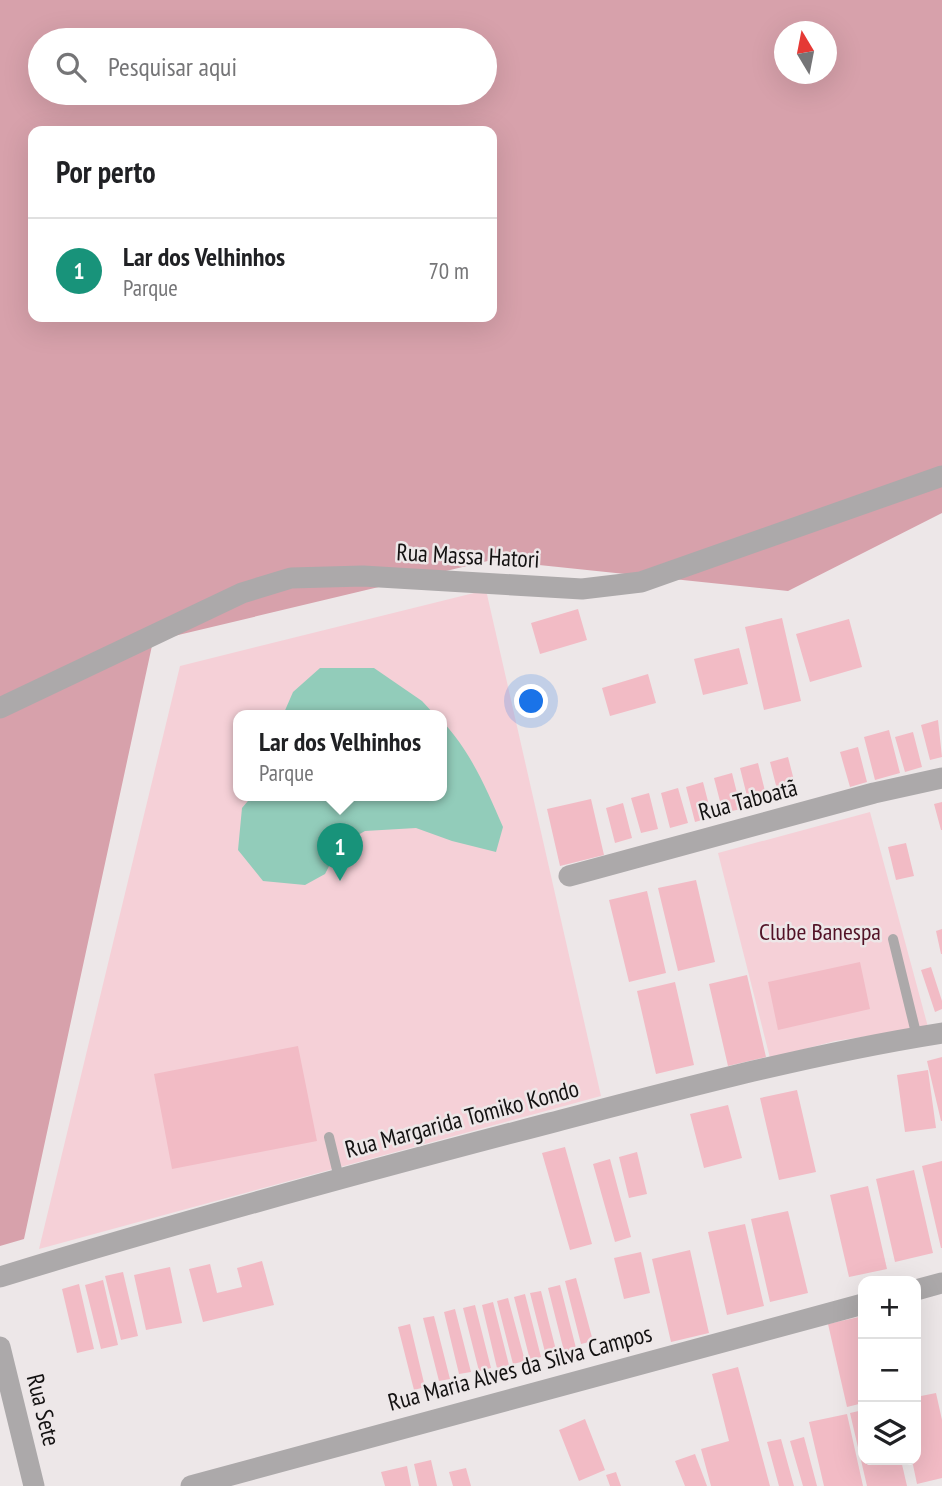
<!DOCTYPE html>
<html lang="pt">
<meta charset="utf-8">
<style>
:root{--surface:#fff;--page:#f6f6f6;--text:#202124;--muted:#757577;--line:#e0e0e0;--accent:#18937a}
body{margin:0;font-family:"PT Sans Narrow",sans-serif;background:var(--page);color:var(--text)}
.controls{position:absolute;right:21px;bottom:21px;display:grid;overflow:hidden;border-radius:14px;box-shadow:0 7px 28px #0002}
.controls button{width:63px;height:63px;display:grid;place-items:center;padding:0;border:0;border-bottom:2px solid var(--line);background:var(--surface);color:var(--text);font:35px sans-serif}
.compass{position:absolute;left:774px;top:21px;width:63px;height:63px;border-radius:50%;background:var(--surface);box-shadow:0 7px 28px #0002;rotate:350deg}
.you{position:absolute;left:532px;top:702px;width:24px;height:24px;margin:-18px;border:5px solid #fff;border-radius:50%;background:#1a73e8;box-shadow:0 0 0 10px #1a73e833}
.badge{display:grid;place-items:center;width:46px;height:46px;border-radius:50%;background:var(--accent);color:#fff;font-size:23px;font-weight:700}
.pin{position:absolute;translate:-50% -58px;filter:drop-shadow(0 2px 4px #0008)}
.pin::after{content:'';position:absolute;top:37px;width:24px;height:21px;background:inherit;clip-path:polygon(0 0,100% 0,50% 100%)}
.popup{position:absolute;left:233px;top:710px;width:214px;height:91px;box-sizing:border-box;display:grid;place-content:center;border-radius:14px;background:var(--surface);filter:drop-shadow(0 2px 5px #0005);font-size:23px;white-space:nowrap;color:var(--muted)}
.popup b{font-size:26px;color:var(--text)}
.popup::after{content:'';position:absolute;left:50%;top:100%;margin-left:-14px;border:14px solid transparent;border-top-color:var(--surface)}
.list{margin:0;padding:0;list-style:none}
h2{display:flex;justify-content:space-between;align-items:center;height:91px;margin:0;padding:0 28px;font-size:30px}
h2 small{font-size:23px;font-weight:400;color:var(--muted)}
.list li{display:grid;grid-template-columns:46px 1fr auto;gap:21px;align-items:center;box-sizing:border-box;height:105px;padding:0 28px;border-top:2px solid var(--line)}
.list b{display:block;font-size:26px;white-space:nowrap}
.list p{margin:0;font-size:23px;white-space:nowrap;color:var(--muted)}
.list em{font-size:23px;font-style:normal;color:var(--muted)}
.icon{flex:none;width:38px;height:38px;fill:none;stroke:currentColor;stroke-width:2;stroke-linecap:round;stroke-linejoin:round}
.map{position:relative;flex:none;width:942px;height:1486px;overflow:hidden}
.search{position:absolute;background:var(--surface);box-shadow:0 7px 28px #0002;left:28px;top:28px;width:469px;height:77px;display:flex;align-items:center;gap:18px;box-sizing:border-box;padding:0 24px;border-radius:38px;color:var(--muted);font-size:26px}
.panel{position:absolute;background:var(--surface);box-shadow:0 7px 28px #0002;left:28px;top:126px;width:469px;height:196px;border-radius:14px}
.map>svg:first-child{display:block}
.green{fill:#f5d0d7;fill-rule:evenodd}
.forest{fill:#d7a1ab;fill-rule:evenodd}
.water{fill:#92ccba}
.building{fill:#f2bbc5}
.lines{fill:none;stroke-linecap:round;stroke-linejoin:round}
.lane{stroke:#aca9aa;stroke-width:10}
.street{stroke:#aca9aa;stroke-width:21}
.labels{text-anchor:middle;stroke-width:5;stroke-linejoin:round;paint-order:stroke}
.street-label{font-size:24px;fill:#141212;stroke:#ede7e8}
.park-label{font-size:24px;fill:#521226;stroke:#ede7e8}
</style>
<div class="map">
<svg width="942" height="1486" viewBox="0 0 942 1486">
<rect width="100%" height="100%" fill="#ede7e8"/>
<!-- green -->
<path class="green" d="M486,590L601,1096L39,1249L180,666ZM238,715H442V795H238Z
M870,812L928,1027L835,1041L770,1058L718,853Z"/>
<!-- forest -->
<path class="forest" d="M0,0H942V513L788,591L492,560L153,641L24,1239L0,1246ZM785,32H827V74H785ZM40,40H485V93H40ZM33,131H492V317H33Z"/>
<!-- water -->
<path class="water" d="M320,668H374L422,701L435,715H283L293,692Z
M442,721C471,752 486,788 503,827L496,852L452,841L416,828L365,831L340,845L325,874L305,885L263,881L238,850L242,808L253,795H442Z"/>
<!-- building -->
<path class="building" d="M578,609L587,640L540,654L531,623Z
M782,618L801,701L764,710L745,627Z
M849,619L862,667L810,682L796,634Z
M739,648L748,684L703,695L694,659Z
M648,674L656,703L610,716L602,688Z
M938,720L942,757L930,760L921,725Z
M889,730L900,773L875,780L864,737Z
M913,732L922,767L905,772L895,737Z
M858,747L867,782L850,787L840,752Z
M788,757L797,792L779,797L770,762Z
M758,763L767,799L749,804L740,768Z
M732,773L741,809L723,813L714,778Z
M703,782L712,817L695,822L686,787Z
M678,788L688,823L670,828L661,793Z
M649,793L658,829L641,833L631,798Z
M591,799L604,855L560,866L547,809Z
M942,802V830H941L934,804Z
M623,803L632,838L615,843L606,808Z
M906,843L914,876L896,880L888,847Z
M696,880L715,962L678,971L658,888Z
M647,891L666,973L629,982L609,900Z
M942,929V954H941L936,931Z
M860,962L870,1009L778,1030L768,982Z
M931,967L942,1001V1009L935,1012L921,970Z
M747,975L766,1057L728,1066L709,984Z
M675,982L694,1065L656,1074L637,991Z
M298,1046L317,1141L172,1169L154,1074Z
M942,1057V1121H941L927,1061Z
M928,1070L936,1128L905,1132L897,1075Z
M797,1090L816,1172L779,1180L760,1098Z
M728,1105L742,1158L704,1168L690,1114Z
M565,1147L592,1244L570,1250L542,1153Z
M637,1152L647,1194L629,1198L619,1157Z
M610,1159L631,1237L615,1242L593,1164Z
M942,1161V1248H941L922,1166Z
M914,1170L933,1253L895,1262L876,1179Z
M868,1186L887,1269L849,1277L830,1195Z
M788,1211L808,1293L770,1302L751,1219Z
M745,1224L764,1306L727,1315L708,1232Z
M690,1250L709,1333L671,1342L652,1259Z
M641,1252L650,1293L624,1299L614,1258Z
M262,1261L274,1305L203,1322L189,1269L210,1264L217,1293L242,1287L237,1268Z
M170,1267L182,1323L146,1330L134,1275Z
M123,1272L138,1336L121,1340L105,1276Z
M576,1278L593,1341L581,1344L565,1281Z
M103,1280L118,1345L101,1349L85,1285Z
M79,1284L94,1349L77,1353L62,1289Z
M560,1285L576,1348L564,1351L548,1288Z
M541,1291L557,1354L546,1356L530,1293Z
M525,1294L541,1357L530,1360L514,1297Z
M508,1298L525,1361L513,1364L497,1301Z
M493,1302L509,1365L497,1368L482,1305Z
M475,1305L491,1368L479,1371L463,1308Z
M455,1309L471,1372L459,1374L444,1312Z
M434,1316L450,1379L439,1381L423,1318Z
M863,1316V1403L847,1407L828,1324Z
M410,1324L425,1387L414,1390L398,1327Z
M738,1367L770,1486H711L701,1449L729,1441L712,1374Z
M936,1393L942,1420V1478L917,1484L912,1460H916V1397Z
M863,1410V1460H901L907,1486H867L850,1413Z
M847,1414L863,1486H824L809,1422Z
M585,1419L605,1470L579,1481L559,1430Z
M804,1437L817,1486H803L790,1441Z
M781,1439L794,1486H779L767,1442Z
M695,1454L707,1486H685L675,1461Z
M431,1460L437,1486H419L414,1464Z
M407,1466L411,1486H385L381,1472Z
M466,1468L471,1486H453L449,1472Z
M616,1472L621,1486H610L606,1475Z"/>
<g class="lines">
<!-- lane -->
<path class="lane" d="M893,939L917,1037
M329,1137L339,1178"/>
<!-- street -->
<path class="street" d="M0,708L242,593L291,578L363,576L582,589L641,582L942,476
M569,876L874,793L942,778
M0,1277C182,1221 366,1171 550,1123C680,1089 809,1054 942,1033
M916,1290L942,1283
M0,1347L34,1486
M191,1486L863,1304"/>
</g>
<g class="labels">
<!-- street labels -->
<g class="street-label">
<text transform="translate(468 556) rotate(3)" y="8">Rua Massa Hatori</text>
<text transform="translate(748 800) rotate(-15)" y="8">Rua Taboatã</text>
<text transform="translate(462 1119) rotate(-15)" y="8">Rua Margarida Tomiko Kondo</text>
<text transform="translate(520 1368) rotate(-15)" y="8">Rua Maria Alves da Silva Campos</text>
<text transform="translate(43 1410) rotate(76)" y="8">Rua Sete</text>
</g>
<!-- park labels -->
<g class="park-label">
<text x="820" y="940">Clube Banespa</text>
</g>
</g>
</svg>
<div class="controls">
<button>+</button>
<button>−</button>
<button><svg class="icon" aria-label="layers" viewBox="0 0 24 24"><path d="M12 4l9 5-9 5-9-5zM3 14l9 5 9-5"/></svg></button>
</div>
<svg class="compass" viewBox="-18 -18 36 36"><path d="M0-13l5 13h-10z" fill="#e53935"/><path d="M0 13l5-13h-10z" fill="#757577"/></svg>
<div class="you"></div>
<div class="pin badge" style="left:340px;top:881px">1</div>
<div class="popup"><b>Lar dos Velhinhos</b>Parque</div>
<div class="search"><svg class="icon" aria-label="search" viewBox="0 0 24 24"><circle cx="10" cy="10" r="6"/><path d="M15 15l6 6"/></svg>Pesquisar aqui</div>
<section class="panel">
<h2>Por perto<small></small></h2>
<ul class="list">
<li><span class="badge">1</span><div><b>Lar dos Velhinhos</b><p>Parque</p></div><em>70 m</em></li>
</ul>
</section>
</div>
